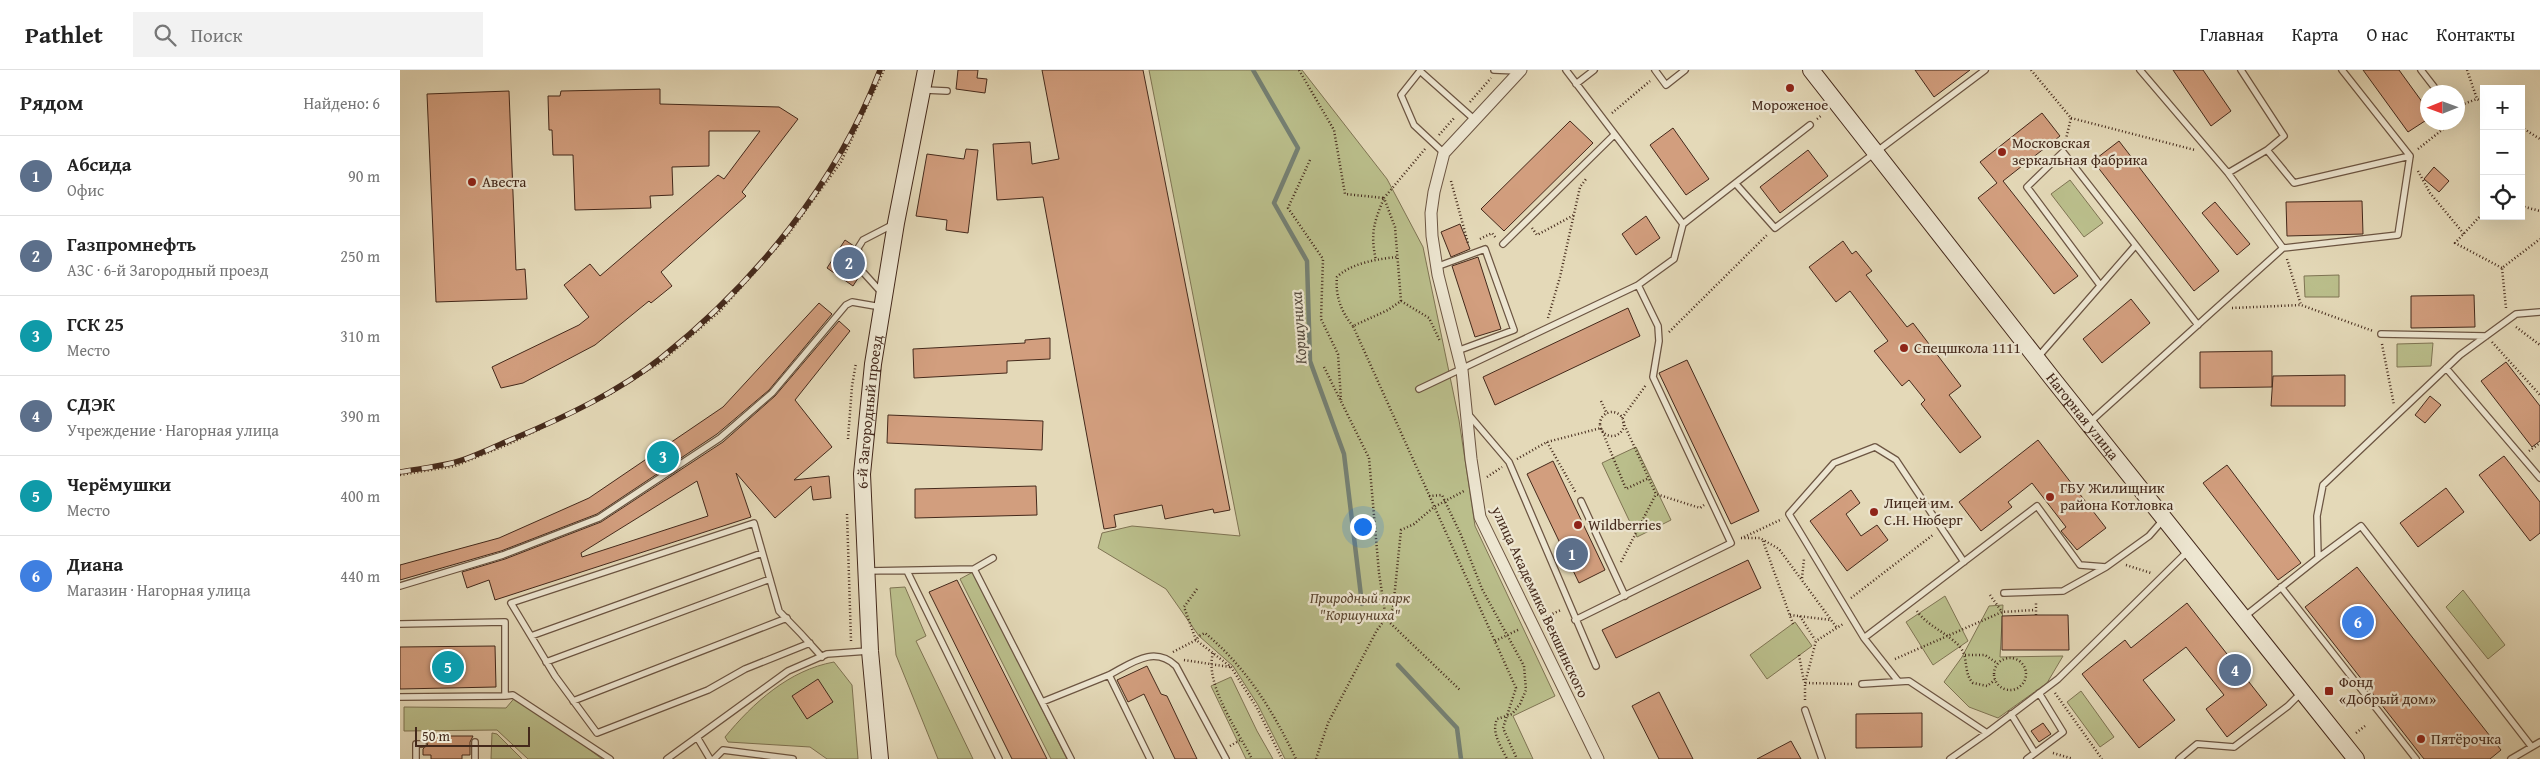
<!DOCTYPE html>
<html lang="ru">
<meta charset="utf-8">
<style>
:root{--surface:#fff;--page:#f2f2f2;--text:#222;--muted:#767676;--line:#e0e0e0;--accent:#d93025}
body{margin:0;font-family:"Gentium Book Plus",serif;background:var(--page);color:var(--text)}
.controls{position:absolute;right:15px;top:15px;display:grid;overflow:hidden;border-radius:0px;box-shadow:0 5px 20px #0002}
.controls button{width:45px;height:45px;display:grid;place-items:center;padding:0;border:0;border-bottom:1px solid var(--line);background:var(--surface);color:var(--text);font:25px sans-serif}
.compass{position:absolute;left:2020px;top:15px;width:45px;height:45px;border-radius:50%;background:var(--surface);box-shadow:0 5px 20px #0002;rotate:269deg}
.scale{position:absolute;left:15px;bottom:12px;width:115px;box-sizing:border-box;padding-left:5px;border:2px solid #44291b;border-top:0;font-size:14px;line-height:18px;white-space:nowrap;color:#44291b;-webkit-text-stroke:4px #ede6d1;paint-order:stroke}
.you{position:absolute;left:962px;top:456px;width:18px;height:18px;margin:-12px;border:4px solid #fff;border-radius:50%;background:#1a73e8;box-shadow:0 0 0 8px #1a73e833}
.badge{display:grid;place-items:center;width:32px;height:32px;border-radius:50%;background:var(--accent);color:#fff;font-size:16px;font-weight:700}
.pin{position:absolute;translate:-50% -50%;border:2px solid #fff;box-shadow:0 1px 5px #0006}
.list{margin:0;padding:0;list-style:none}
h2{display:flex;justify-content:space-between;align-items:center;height:65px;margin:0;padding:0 20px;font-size:21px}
h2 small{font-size:16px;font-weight:400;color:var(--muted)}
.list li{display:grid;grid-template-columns:32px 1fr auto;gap:15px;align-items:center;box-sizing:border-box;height:80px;padding:0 20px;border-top:1px solid var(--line)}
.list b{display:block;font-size:19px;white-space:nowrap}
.list p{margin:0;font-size:16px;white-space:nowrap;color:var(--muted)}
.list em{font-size:16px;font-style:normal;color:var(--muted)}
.icon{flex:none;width:28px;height:28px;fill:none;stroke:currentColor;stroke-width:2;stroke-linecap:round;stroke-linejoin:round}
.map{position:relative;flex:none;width:2140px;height:689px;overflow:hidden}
header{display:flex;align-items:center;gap:30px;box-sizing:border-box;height:70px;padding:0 25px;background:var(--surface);border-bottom:1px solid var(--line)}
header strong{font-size:24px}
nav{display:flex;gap:28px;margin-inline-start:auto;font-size:18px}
.search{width:350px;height:45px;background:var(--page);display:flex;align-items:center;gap:12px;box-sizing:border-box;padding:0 18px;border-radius:0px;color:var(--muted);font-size:19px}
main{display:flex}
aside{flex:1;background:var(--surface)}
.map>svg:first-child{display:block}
.green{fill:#babe8b;stroke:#7f7453}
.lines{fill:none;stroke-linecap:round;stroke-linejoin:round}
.stream{stroke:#758073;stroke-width:4.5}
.building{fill:#d29e7e;stroke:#44291b;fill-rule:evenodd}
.lane-casing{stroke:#6c5542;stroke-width:8}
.street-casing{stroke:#6c5542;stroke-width:13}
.secondary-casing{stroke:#44291b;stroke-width:18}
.path{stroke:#44291b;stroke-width:2.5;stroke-dasharray:1 2.5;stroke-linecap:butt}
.lane{stroke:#ede6d1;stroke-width:5.5}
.street{stroke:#ede6d1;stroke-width:11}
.secondary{stroke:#ede6d1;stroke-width:16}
.rail-casing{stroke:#44291b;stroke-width:5.5}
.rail{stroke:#ede6d1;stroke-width:4;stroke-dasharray:11;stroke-linecap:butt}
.poi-dot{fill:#8f2418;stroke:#ede6d1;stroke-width:2}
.labels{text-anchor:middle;stroke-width:4.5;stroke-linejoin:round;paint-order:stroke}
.poi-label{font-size:15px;fill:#44291b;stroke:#ede6d1;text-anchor:start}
.street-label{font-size:15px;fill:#44291b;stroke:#ede6d1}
.park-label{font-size:15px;font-style:italic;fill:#5c4731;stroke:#ede6d1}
.water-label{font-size:16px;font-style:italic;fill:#584d40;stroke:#ede6d1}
</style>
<header>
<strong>Pathlet</strong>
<div class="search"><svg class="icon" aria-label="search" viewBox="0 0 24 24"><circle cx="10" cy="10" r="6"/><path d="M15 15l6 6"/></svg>Поиск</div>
<nav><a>Главная</a><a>Карта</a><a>О нас</a><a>Контакты</a></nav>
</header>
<main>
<aside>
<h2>Рядом<small>Найдено: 6</small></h2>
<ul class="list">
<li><span class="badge" style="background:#5c6f8a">1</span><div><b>Абсида</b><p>Офис</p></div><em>90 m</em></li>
<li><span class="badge" style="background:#5c6f8a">2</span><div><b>Газпромнефть</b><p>АЗС · 6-й Загородный проезд</p></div><em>250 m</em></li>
<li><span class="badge" style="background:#0f9aa8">3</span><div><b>ГСК 25</b><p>Место</p></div><em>310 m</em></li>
<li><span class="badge" style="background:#5c6f8a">4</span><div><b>СДЭК</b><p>Учреждение · Нагорная улица</p></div><em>390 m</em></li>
<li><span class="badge" style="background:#0f9aa8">5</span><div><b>Черёмушки</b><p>Место</p></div><em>400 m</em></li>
<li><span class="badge" style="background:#3f7fe0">6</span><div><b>Диана</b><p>Магазин · Нагорная улица</p></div><em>440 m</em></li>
</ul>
</aside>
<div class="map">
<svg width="2140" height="689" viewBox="0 0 2140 689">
<rect width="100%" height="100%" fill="#e4d9b8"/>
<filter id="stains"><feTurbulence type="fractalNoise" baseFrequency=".004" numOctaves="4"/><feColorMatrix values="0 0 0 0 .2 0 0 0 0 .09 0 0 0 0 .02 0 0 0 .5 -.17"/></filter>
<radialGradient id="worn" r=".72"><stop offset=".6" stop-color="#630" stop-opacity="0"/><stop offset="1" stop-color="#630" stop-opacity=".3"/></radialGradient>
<!-- green -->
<path class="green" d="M749,0H902L987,109L1023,177L1059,350L1075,456L1155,626L1113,646L1133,689H885L858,635L833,596L799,566L766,519L698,478L702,463L732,456L840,466Z
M1670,110L1703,153L1684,167L1651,124Z
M1939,205V227H1905L1904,206Z
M2033,273L2031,296L1997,297V274Z
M1236,377L1271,450L1237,467L1202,393Z
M573,502L667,689H651L560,509Z
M505,517L526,566L516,571L573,689H538L496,585L490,518Z
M2063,520L2105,575L2088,589L2046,537Z
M1545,526L1568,571L1533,595L1506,552Z
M1603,535L1600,587L1663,586L1647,613L1598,648L1569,637L1544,612L1562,587L1589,536Z
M1395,552L1412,576L1367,609L1350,585Z
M434,592L452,615L458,689H427L410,677L328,672L325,667C353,633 389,600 434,592Z
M831,607L857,661L873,689H846L811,616Z
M1681,621L1714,667L1700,677L1667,632Z
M117,625L202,689H128L97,660L4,661V637L106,638Z
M92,663L97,664L122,689H91Z"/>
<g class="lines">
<!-- stream -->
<path class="stream" d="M853,0L898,78L874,133L907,191L910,291L944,384L962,534
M998,595L1057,658L1061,689"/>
</g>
<!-- building -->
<path class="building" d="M558,0H578L577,8L587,9L585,23L556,19Z
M642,0H743L830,440L814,443L813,439L765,449L762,435L714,445L716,457L704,459L643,127L597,130L593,74L630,72L632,94L659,89Z
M1515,0H1570L1534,27Z
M1773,0H1803L1831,41L1811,56Z
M1963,0H1999L2028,40V49L2008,62Z
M260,19V34L379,37L398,49L342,122L346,126L261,202L272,216L251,233L249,231L195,275L123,313L101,318L92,297L179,255L189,247L164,215L190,194L200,206L318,105L324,109L360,61H309V96L272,97L273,125L250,126L251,138L175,140L173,85H153L152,60H149L148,26H160L161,21Z
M109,21L116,200L125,199L127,229L36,232L27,24Z
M1642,43L1660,66L1603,111L1678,206L1654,224L1578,128L1597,113L1580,92Z
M1170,51L1193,73L1104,161L1081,139Z
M1273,58L1309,109L1286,125L1250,75Z
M1719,71L1819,201L1794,221L1693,91Z
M566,79L578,80L568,163L546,160L547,150L516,146L527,84L564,89Z
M1408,80L1428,106L1380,143L1360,117Z
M2034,97L2049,111L2039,122L2024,109Z
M1962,131L1963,164L1887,166L1886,132Z
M1815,132L1850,174L1837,185L1802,143Z
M1246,146L1260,168L1236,185L1222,164Z
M1060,154L1070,179L1051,187L1041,162Z
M445,170L454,176L460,205L453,216L427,198Z
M1443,171L1452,184L1456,181L1472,201L1466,205L1507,257L1513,253L1561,316L1549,325L1581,367L1560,383L1521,334L1525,330L1509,310L1502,316L1474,281L1488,271L1450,221L1436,232L1409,197Z
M1078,187L1101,259L1075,267L1052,196Z
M2074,225L2075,257L2011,258V226Z
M1731,229L1750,253L1702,293L1683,269Z
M419,233L432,244L369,320L317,364L197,444L101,481L0,510V495L99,468L189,428L323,337Z
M1228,238L1240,266L1095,335L1083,307Z
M439,251L450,261L395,330L432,377L394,410L429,406L431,428L413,430L411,416L375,448L336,403L351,447L95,530L89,510L67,518L62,502L105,489L201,452L323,372L375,326ZM297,411L308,446L182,487L181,483Z
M650,268V289L607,291V303L514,308L513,279L625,273V270Z
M1872,281V317L1800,318V282Z
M1287,290L1359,441L1331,454L1259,303Z
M2106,292L2140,336V371L2132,377L2081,311Z
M1945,305V336H1871L1873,306Z
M2030,326L2041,335L2025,353L2015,345Z
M488,345L643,351L642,380L487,373Z
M1638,370L1706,458L1677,480L1661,461L1666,457L1632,413L1608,432L1612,437L1581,461L1559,432Z
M2104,386L2140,432V463L2130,471L2079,405Z
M1153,391L1205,500L1179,513L1127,404Z
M1827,395L1901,493L1878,510L1803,413Z
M636,416L637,445L515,448V419Z
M2046,418L2064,442L2018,477L2000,453Z
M1451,420L1460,433L1446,444L1461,466L1477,455L1488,470L1447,501L1410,451Z
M1348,490L1361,518L1216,588L1202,560Z
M1957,497L2101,680L2090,689H2024L1905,537Z
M557,510L647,689H612L529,522Z
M1787,533L1867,635L1827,667L1806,639L1824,625L1786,577L1743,610L1775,650L1739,678L1682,604L1725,570L1731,578Z
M1636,545H1668L1669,580H1602V546Z
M95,576L96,617L0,619V577Z
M747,596L761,624L767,626L797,689H775L744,624L728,632L717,610Z
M418,609L433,632L407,649L392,626Z
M1259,622L1293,689H1259L1232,636Z
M1522,643V677L1456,678V644Z
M1643,653L1651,664L1639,672L1631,661Z
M23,666H73L70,672V685H62V689H31V685H23V679L28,674Z
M1391,671L1401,689H1357Z"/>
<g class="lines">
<!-- lane casing -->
<g class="lane-casing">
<path id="lane" d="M1094,0L1118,1
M1166,0L1283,154
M1255,0L1266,15L1285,0
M1740,0L1828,103L1867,80L1894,113L2010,86
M1841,0L1884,66L1867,80
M2021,0L2038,22
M1176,14L1194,0
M525,20L547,21
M1044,83L1014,55L1001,25L1020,1L1075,50
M1828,103L1883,178
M1336,114L1375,158L1585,0
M1103,174L1214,65
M1036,197L1085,179L1114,260L1057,281
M1238,215L1274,189L1283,154L1410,55
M1700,215L1627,117L1663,82L1798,255
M481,222L462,201L458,178L463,170L494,154
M1981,264L2086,266
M1638,287L1735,176
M2046,298L2140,408
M1019,319L1238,215L1258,256L1259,271L1253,307L1331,473L1175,550
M1069,345L1109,392L1196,596
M1690,352L1883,178L1998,165L2010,86L1942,0
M1181,431L1225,526
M1918,488L1917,446L1923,415L2060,285L2116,244L2140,242
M574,499L593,488
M467,501L574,499L671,689
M507,501L599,689
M0,516L103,485L199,448L320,368L372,323L446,235L452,232L481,237
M1881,517L2016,689
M1604,523L1663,521L1706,497
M1844,547L1918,488L1961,456L2131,676
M0,554L105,552V626L113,625L210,689
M131,566L362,483
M1464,568L1637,436L1680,495L1706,497L1749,466L1763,450
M410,573L345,599L308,620L197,663L155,606L111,533L354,453L379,541C394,556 408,571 422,587
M146,592L370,509
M709,605C732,593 754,575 776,596L826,689
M1498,611L1464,568L1389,444L1434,393L1475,377L1496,390L1564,492
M1462,614L1509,611L1587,663L1550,689
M0,627L105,626
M173,631L387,548
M642,632L709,605L750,689
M1405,640L1422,689
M1611,644L1635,683L1627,689
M1587,663L1658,609L1788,481
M297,667L310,689
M1635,683L1663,662L1639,623
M16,689V674H23
M75,689V672
M267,689L388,601L427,584L468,581
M314,689L323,680L393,689
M1779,689L1797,674L1834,677L1888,636L1902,622
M2111,689L2140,672"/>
</g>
<!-- street casing -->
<g class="street-casing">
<path id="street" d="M1121,0L1044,83L1034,122L1031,143L1032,166L1038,205L1062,300L1071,389L1080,447L1198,689"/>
</g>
<!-- secondary casing -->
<g class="secondary-casing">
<g id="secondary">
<path id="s1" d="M1411,0L1652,308L1956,689"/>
<path id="s2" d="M480,689L470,581L462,404L473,294L496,153L526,0"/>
</g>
</g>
<!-- path -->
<path class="path" d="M899,0L934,60L945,124L984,128C974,152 970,164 976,190
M1631,0L1671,48L1665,73
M2067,0L2077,29L2084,33
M1070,32L1091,8
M2058,36L2077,29
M1212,43L1250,11
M1671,48L1795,80
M1417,49L1422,45
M2121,57L2140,69
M1039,65L1055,47
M1025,79L984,128L995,157L1001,231L988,240L953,256L1116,618L1103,658L1117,689
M2018,79L2052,52
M910,90L888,138L923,189L921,249L938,284L941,330
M2018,101L2030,123L2064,164
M1051,111L1068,173
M2121,136L2140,141
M2084,142L2055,173L2102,198
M1132,158L1137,165L1174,145
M1080,169L1092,163L1096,168
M1887,189L1901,235L1973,261
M1001,231L1029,248L1040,271
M1832,238L1901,235
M2106,238L2102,198L2140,169
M1148,248L1160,207L1180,117L1186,109
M953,256C941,242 935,225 937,207C951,193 978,189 997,187
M2116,257L2140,275
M1269,262L1368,164
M2092,272L2140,325
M1982,274L1994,335
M924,297L969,388L979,503L986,549L1060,620
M1201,331L1207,344
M1200 354a12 12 0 1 1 24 0a12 12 0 1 1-24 0Z
M1222,348L1246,315
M1223,352L1256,424L1300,438L1304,435
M448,369L452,316L456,293
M1147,372L1176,423
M2129,381L2140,373
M1117,389L1147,372L1201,358L1226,419L1249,408
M0,405L55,396L109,374L207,326L261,292L319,242L387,166L441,92L484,0
M1087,407L1102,397
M1029,426L1042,425L1061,465L1082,519L1124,596L1126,620L1120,634L1112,644L1097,649C1091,663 1101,676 1107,689
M447,444L451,571
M1344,467L1382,449
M1341,468H1360L1379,479L1437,558
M1363,471L1393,554
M1221,492L1256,424
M1726,495L1751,503
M1402,508L1404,489
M797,519L784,537L796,570L799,566L805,563C847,598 873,641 896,689
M1590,525L1602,542
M1451,528L1534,464
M1517,541C1527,556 1548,563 1560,577C1569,588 1563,603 1573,613L1587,616L1595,610
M1390,545L1431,550
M1636,545V532
M1400,546L1415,570
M1143,548L1161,540
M1095,571L1120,559
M773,582L796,570L831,597L857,638L882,689
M813,583C804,614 838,661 852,689
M1399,585L1404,612
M1565,585H1585L1597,593
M1594 604a16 16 0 1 1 32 0a16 16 0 1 1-32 0Z
M1495,589L1602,542L1635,540
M784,590L830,597
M1405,613L1416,571L1443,554
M1655,623L1702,689
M1405,630V613L1453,614
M1956,663L1965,656
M830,676L842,669
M1653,683L1673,689
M916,689L928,653L977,560L993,539L1001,460L1014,454L1034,437L1064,421"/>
<!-- lane -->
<use href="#lane" class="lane"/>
<!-- street -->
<use href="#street" class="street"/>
<!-- secondary -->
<use href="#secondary" class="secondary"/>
<!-- rail casing -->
<g class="rail-casing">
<path id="rail" d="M0,402C17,399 35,397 52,393C73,388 95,376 115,368C165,347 218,322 261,288C355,213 437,113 480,0"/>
</g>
<!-- rail -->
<use href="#rail" class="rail"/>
</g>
<!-- markers -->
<g class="poi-dot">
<circle cx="1390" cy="18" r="5"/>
<circle cx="1602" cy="82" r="5"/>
<circle cx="72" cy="112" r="5"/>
<circle cx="1504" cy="278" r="5"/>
<circle cx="1650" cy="427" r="5"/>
<circle cx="1474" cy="442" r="5"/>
<circle cx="1178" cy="455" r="5"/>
<rect x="1924" y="616" width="10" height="10" rx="2.5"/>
<circle cx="2021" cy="669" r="5"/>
</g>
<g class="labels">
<!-- poi labels -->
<g class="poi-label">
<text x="1390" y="40" text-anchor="middle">Мороженое</text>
<text x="1612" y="78">Московская<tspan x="1612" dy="17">зеркальная фабрика</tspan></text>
<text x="82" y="117">Авеста</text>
<text x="1514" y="283">Спецшкола 1111</text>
<text x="1660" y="423">ГБУ Жилищник<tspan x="1660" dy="17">района Котловка</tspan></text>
<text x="1484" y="438">Лицей им.<tspan x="1484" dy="17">С.Н. Нюберг</tspan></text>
<text x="1188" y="460">Wildberries</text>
<text x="1939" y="617">Фонд<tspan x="1939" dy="17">«Добрый дом»</tspan></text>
<text x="2031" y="674">Пятёрочка</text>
</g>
<!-- street labels -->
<g class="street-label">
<text dy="5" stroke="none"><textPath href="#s2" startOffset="348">6-й Загородный проезд</textPath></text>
<text dy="5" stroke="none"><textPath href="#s1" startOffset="440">Нагорная улица</textPath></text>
<text transform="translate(1140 532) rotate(65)" y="5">улица Академика Векшинского</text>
</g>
<!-- park labels -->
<g class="park-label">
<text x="960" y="533">Природный парк<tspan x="960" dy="17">"Коршуниха"</tspan></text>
</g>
<!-- water labels -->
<g class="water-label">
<text transform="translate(898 258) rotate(-94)" y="6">Коршуниха</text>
</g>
</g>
<rect width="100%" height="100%" filter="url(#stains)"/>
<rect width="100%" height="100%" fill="url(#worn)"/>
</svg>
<div class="controls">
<button>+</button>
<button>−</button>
<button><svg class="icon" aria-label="locate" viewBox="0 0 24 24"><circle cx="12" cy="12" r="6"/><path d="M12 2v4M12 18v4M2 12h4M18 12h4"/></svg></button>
</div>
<svg class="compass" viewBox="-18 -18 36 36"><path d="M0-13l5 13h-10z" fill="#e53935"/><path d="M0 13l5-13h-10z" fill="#767676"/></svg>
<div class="scale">50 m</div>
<div class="you"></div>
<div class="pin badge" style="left:1172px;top:484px;background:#5c6f8a">1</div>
<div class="pin badge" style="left:449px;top:193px;background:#5c6f8a">2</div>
<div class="pin badge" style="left:263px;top:387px;background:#0f9aa8">3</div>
<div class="pin badge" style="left:1835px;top:600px;background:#5c6f8a">4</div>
<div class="pin badge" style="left:48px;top:597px;background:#0f9aa8">5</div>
<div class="pin badge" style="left:1958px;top:552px;background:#3f7fe0">6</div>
</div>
</main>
